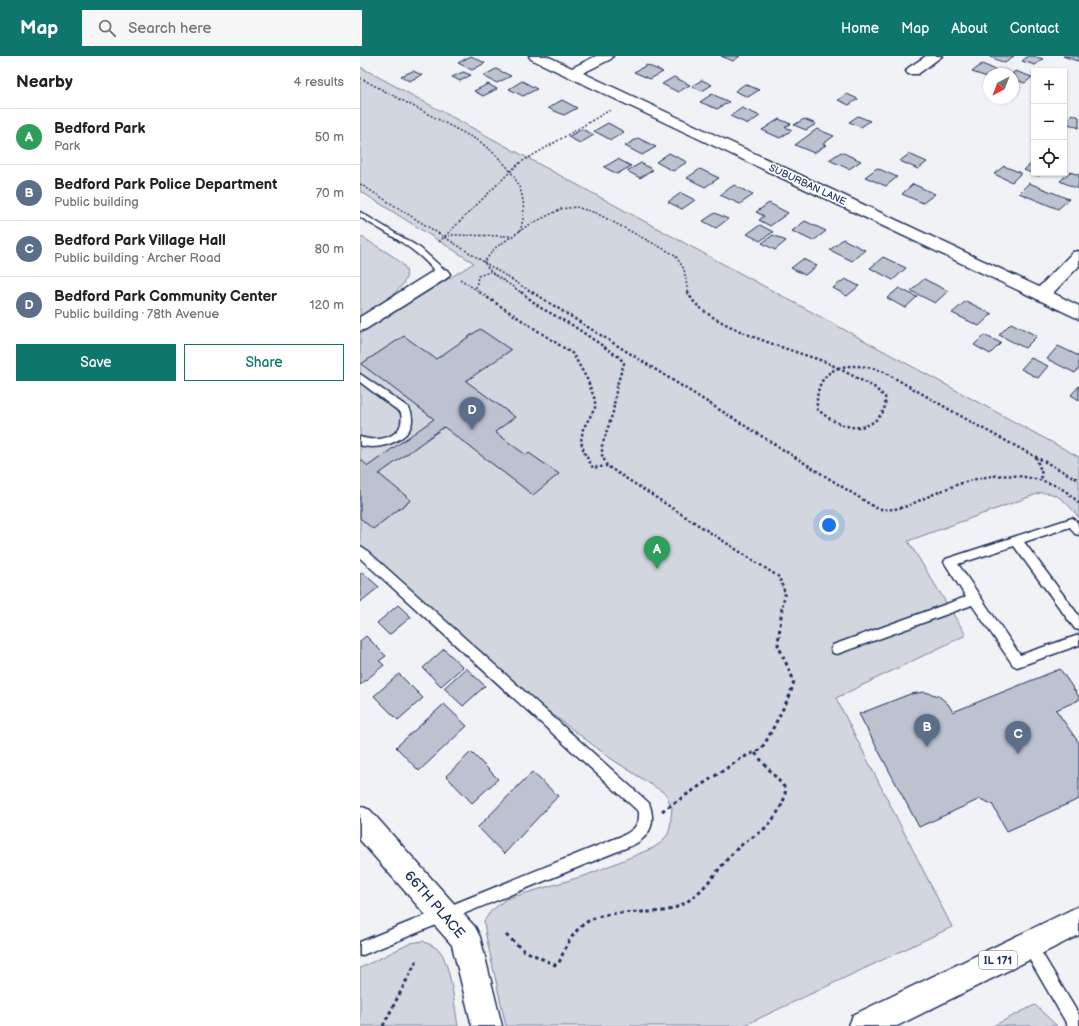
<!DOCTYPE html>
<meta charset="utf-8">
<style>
:root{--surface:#fff;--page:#f6f6f6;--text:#202124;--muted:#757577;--line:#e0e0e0;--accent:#0f766e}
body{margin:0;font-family:"Balsamiq Sans",sans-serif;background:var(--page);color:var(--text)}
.controls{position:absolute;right:12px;top:12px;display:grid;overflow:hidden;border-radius:0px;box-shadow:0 1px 3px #0004}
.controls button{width:36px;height:36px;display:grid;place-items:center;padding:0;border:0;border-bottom:1px solid var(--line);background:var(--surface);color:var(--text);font:20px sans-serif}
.compass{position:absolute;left:623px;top:12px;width:36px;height:36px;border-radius:50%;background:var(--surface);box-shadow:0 1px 3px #0004;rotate:222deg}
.you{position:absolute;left:469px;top:469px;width:14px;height:14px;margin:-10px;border:3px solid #fff;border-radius:50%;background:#1a73e8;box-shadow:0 0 0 6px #1a73e833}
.badge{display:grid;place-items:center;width:26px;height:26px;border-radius:50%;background:var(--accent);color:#fff;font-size:13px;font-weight:700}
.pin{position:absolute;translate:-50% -33px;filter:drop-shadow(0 1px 2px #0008)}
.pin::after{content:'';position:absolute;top:21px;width:14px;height:12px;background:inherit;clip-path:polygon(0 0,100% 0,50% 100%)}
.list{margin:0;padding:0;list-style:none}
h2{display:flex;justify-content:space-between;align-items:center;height:52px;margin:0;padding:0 16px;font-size:17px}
h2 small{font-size:13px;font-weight:400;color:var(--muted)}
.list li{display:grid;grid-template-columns:26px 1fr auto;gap:12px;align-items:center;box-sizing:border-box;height:56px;padding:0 16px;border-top:1px solid var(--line)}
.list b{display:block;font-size:15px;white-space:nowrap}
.list p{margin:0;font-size:13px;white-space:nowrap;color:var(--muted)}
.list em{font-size:13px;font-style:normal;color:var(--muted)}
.actions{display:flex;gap:8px;padding:12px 16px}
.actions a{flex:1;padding:9px 0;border:1px solid var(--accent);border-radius:0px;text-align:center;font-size:14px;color:var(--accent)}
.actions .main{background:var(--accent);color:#fff}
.icon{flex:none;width:22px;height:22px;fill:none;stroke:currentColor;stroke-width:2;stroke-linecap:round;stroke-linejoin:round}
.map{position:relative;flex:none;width:719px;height:970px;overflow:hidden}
header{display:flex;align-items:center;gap:24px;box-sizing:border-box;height:56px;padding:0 20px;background:var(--accent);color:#fff}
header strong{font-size:19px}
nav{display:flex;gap:22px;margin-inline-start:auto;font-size:14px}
.search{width:280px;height:36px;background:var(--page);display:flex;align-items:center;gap:10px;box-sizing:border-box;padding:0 14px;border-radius:0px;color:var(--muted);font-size:15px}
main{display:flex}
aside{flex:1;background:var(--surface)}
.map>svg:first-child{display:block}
.green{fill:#d2d6df;stroke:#76829e}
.building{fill:#bcc2d0;stroke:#1b2f5e}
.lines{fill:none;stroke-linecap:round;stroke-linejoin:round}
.service-casing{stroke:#1b2f5e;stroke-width:3}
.minor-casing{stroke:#1b2f5e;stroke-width:3}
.primary-casing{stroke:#1b2f5e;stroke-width:3}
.path-far2{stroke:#1b2f5e;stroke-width:1.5;stroke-dasharray:2 2;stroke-linecap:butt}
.path-far1{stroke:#1b2f5e;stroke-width:2.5;stroke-dasharray:2.5 2.5;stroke-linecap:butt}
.path{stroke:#1b2f5e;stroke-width:3;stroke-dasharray:3.5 3.5;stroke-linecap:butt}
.service{fill:#fff;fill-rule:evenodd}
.minor{fill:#fff;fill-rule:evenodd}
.primary{fill:#fff;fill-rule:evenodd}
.labels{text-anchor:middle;stroke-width:3.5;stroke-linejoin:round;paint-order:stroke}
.far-street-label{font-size:10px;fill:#1b2f5e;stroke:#fff}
.shield{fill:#fff;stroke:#5f6d8e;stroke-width:1}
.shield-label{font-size:11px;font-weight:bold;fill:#1b2f5e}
.near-street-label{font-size:14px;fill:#1b2f5e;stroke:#fff}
</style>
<header>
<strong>Map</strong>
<div class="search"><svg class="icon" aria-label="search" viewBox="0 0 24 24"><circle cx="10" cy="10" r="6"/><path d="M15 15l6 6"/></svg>Search here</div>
<nav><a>Home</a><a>Map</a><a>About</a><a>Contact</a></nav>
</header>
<main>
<aside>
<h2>Nearby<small>4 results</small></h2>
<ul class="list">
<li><span class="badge" style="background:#2e9e5b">A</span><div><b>Bedford Park</b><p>Park</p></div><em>50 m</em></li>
<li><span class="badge" style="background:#5c6f8a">B</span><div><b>Bedford Park Police Department</b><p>Public building</p></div><em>70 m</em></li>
<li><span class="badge" style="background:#5c6f8a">C</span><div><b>Bedford Park Village Hall</b><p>Public building · Archer Road</p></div><em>80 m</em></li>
<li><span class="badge" style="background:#5c6f8a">D</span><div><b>Bedford Park Community Center</b><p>Public building · 78th Avenue</p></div><em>120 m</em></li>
</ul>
<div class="actions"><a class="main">Save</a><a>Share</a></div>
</aside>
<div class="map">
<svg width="719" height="970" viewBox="0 0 719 970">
<rect width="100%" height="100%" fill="#f1f2f5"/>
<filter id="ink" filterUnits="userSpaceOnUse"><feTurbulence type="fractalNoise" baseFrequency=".025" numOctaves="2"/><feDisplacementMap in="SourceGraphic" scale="8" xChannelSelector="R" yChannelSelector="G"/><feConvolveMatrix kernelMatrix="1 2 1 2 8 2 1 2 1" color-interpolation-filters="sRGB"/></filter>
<g filter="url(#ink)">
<!-- green -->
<path class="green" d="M0,11L719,401V462C709,449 698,435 680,437L548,485L606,579L476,642L592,871L383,970H146L126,880L124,865L131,855L146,843L227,819L293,792L302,786L308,778L310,771L312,752L306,738L250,702L175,645L0,488V278L114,207L0,135Z
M0,180C11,187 36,200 44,210C58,229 12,253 0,260Z
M63,885C68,888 74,890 79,894C90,905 95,953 98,970H0V912L51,887Z
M675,949L697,970H633Z"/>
<!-- building -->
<path class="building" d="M111,0L125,7L112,14L98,7Z
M361,0H380L373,5Z
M632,0H654L645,7L630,1Z
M668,0H673L683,3L675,9L662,5Z
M703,0H719V4L717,5Z
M622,8L636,14L629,18L627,21L612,16Z
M287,9L303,16L290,23L274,16Z
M136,13L151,20L137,27L123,20Z
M53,15L62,19L49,25L41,20Z
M655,15L672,21L665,27L653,23V18H652Z
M103,16L111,19L100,25L92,21Z
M314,21L330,29L318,36L302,28Z
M342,24L352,29L342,35L332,30Z
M162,25L177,33L163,40L149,33Z
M128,28L137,33L123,40L114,35Z
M385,28L399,34L388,41L375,35Z
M352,38L369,46L357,53L340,46Z
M487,38L498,43L489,49L478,44Z
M202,44L217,52L204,59L188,52Z
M382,52L400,60L388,68L370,60Z
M712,58L719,61V72L704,66Z
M498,60L510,65L501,71L489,66Z
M419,63L431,68L425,71L432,74L420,82L402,74Z
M444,63L456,68L446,74L434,69Z
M248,67L264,76L251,84L234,75Z
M222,73L234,79L220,87L208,81Z
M457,73L474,80L463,88L466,89L454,97L435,89Z
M278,82L296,91L282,99L265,90Z
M481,96L501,105L489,113L469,104Z
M309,97L327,106L313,115L296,106Z
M549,98L567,106L558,113L540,105Z
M258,103L271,110L257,118L244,111Z
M281,107L293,114L280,122L267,115Z
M672,107L674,108V117H682L679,120L664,114Z
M644,110L661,117L652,126L634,118Z
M517,112L537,121L526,130L505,121Z
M340,113L359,122L345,131L327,122Z
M710,116L719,119L718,133L700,125Z
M669,127L709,143L698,153L659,137Z
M553,128L575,138L563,147L542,138Z
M374,129L393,139L380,148L360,139Z
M321,137L335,144L322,153L308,146Z
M409,147L428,157L410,170L399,164L404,160L396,156Z
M355,157L368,163L356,172L343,165Z
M445,165L466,175L453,185L432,175Z
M400,169L413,176L400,185L387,178Z
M413,179L426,185L415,194L402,187Z
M483,183L505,194L492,205L470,194Z
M523,201L546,212L533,224L510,212Z
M443,203L457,210L445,219L431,212Z
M485,223L499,230L487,240L473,232Z
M564,223L588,235L575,247L551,235Z
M539,232L557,241L545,252L527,242Z
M606,245L632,258L619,270L592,257Z
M651,267L677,280L665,292L639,279Z
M120,273L151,294L106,325L155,361L135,376L166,399L169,397L199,418L173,439L84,371L19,418L51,444L13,473L0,462V403L8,410L74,363L1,308L44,280L76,303Z
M624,279L641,287L630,298L614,289Z
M698,290L719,300V312L715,317L687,303Z
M671,302L688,310L678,322L661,313Z
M719,330V344L711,339Z
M2,516L19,531L0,546V518Z
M38,549L51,561L29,579L17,567Z
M6,580L26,600L19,605L24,609L0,629V585Z
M84,593L103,611L81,630L63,612Z
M106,612L125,630L103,650L84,632Z
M700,613L719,641V644L696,654L719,687V743L647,775L632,748L620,743L559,771L499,658L550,638L565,636L579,640L588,648L593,656Z
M39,618L63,642L38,664L14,640Z
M84,648L107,670L59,715L36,691Z
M111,696L138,723L112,747L86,720Z
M172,716L198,740L144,798L118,771Z"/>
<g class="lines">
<!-- service casing -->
<g class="service-casing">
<path id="service" d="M0,156L60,192L79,209L85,218L84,220H78C60,193 27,178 0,161Z
M0,318L49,352C64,380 21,397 0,389V381C18,387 46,382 41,357L0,326Z
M712,462C719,465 719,472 719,479L715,478L710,471L664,486L719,560V574L715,573L654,490L598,508L660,599L719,579V589L657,611L653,609L612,549L477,598L473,597L471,593L473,589L606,541L586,509L584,506L586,503Z
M0,490L4,492L289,747C296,766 291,780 273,789L0,900V886L264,779C274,774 280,768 279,756L0,502Z
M669,882L674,884L719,959V970H708L664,894L662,889L664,884Z"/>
</g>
<!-- minor casing -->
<g class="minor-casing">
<path id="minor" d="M169,0H187L212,12L236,0H253L251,3L223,17L679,231L713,196L719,195V210L693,237L719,250V263L171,3Z
M566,0H582L558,18H548L546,15L548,12Z
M81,212L87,214L90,218L87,222L6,273L0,275V261L75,214Z
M0,750L10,754L115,871L120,881L142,970H112L92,889L0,784Z"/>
</g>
<!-- primary casing -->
<g class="primary-casing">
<path id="primary" d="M719,850V879L537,970H489L493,959Z"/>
</g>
<!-- path-far2 -->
<path class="path-far2" d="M0,22L119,85C149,108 173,135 160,175
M0,128L124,206L131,216L162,237
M84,181L93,179L153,180
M79,186L158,108L250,54
M100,223L121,237
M116,232L118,220L130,216
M173,237L124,206L135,192L167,170L201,153L216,151L236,157L315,199L324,213L328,237"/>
<!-- path-far1 -->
<path class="path-far1" d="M119,236L213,298L227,323L235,344V352L223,373L221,385L224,396L233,412L247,410
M161,236L181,252L212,269L259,301L264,307L257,329L253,356L242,390V399L247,410L419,521L425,537L422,552
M172,236L516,452C541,457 552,447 574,438C608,423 638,414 675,423C693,427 707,433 719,448
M328,236C339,268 434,295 466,306L478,312
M478,312L514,331L525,341C526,349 524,356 519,361C500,381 474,368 457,353C456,334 460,320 478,312Z
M478,312C493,308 509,310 524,316L620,371L719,424
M676,401L682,418L681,424"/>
<!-- path -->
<path class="path" d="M302,755L382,702L401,693L408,682L430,639L434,625L418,589L422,551
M146,879L163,894L195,909L199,907C217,860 235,857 283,856C295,856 308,856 319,850C345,838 358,810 379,791C389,782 402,777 410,767C417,758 427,744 425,732L395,697
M23,970L57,904"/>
<!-- service -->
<use href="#service" class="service"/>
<!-- minor -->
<use href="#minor" class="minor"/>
<!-- primary -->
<use href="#primary" class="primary"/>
</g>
</g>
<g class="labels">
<!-- far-street labels -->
<g class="far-street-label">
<text transform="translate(448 128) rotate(25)" y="4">SUBURBAN LANE</text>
</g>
<!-- shield labels -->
<rect class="shield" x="619" y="895" width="38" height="18" rx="3"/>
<g class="shield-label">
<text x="638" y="908">IL 171</text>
</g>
<!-- near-street labels -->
<g class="near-street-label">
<text transform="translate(75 848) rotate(49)" y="5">66TH PLACE</text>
</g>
</g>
</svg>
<div class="controls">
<button>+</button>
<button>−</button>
<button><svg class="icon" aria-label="locate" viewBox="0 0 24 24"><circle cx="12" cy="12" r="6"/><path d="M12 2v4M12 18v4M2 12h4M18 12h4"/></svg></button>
</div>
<svg class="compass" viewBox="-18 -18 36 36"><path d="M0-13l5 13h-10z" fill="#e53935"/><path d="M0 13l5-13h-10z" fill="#757577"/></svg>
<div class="you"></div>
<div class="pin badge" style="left:297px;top:513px;background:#2e9e5b">A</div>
<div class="pin badge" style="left:567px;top:691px;background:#5c6f8a">B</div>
<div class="pin badge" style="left:658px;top:698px;background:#5c6f8a">C</div>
<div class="pin badge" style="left:112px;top:374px;background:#5c6f8a">D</div>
</div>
</main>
